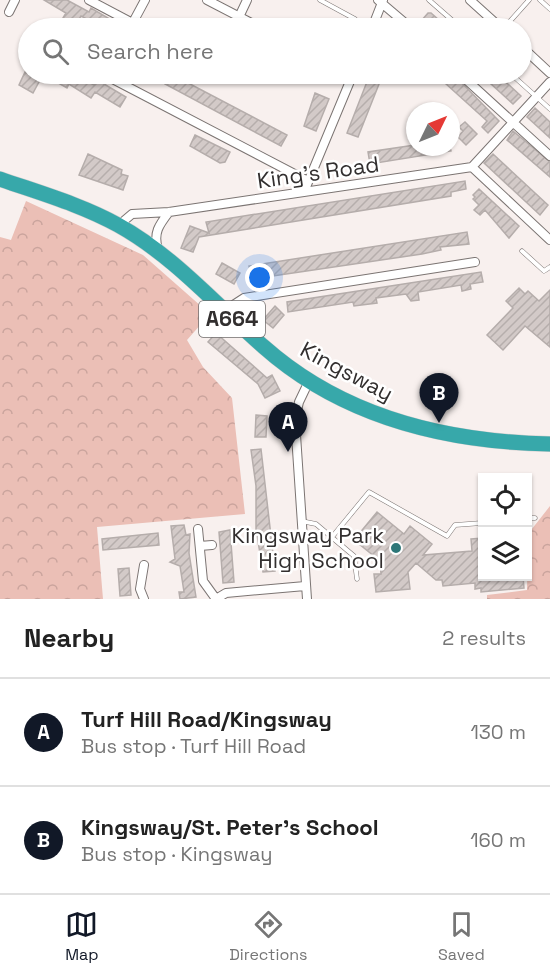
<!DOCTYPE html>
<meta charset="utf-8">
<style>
:root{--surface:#fff;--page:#f6f6f6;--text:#222;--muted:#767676;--line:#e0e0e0;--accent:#111827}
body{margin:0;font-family:"Space Grotesk",sans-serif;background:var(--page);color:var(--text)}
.controls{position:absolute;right:18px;bottom:18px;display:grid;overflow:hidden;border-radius:0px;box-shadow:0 2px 4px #0004}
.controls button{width:54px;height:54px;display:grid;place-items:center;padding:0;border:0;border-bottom:2px solid var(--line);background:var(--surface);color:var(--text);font:30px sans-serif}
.compass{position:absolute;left:406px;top:102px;width:54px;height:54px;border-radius:50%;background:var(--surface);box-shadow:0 2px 4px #0004;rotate:47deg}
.you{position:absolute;left:260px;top:278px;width:21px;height:21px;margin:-15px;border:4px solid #fff;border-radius:50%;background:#1a73e8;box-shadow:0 0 0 9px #1a73e833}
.badge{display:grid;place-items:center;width:39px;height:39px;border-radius:50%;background:var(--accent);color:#fff;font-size:20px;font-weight:700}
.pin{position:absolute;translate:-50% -50px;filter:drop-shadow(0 2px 3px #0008)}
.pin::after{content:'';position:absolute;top:32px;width:21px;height:18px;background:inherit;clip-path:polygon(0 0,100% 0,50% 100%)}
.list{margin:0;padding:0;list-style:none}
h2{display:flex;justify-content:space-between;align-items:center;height:78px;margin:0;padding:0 24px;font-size:26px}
h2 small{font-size:20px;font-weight:400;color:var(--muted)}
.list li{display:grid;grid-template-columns:39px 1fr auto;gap:18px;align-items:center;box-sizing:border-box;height:108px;padding:0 24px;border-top:2px solid var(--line)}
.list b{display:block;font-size:22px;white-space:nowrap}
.list p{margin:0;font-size:20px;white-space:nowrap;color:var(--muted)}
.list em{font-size:20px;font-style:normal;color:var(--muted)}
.icon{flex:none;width:33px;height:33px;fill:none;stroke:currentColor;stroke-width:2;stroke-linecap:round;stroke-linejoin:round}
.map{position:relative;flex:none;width:550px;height:599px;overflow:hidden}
.search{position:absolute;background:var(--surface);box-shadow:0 2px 4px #0004;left:18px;right:18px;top:18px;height:66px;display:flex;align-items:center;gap:15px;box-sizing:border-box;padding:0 21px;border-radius:33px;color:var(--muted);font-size:22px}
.sheet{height:294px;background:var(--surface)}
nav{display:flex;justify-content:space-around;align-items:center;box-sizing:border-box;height:84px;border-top:2px solid var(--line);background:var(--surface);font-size:16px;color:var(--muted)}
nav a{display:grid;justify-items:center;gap:3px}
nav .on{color:var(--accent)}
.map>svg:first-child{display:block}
.park{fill:url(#park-crowns)}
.building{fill:url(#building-hatch);stroke:#b5adab;stroke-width:1.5}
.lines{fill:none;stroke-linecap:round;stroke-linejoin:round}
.lane-casing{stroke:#7b7472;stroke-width:5}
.street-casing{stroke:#7b7472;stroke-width:10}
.highway-casing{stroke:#cecdcd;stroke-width:16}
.lane{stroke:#fff;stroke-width:4}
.street{stroke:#fff;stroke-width:8}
.highway{stroke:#37a8aa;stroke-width:15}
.poi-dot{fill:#2d7778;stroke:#fff;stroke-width:2}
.labels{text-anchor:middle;stroke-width:5;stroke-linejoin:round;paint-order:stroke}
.shield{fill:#fff;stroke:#706d6d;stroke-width:1.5}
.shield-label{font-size:21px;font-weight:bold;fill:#322f2f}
.street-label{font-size:22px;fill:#322f2f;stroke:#fff}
.poi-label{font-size:22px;fill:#322f2f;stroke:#fff;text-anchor:end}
</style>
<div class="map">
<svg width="550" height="599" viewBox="0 0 550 599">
<defs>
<pattern id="park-crowns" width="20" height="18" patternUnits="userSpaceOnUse" patternTransform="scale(1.5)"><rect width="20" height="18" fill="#ebbfb6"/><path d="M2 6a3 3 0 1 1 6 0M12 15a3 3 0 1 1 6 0" fill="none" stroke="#caa49d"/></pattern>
<pattern id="building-hatch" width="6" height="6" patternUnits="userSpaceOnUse" patternTransform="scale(1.5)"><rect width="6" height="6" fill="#d3cac8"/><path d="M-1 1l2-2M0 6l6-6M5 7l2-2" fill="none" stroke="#b6aeac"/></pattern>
</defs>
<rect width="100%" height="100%" fill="#f8f0ee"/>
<!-- park -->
<path class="park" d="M26,201L143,255L210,314L187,340L203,367L232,398L245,514L97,527L103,599H0V237L11,240Z
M550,506V599H487V595L527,590L528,534Z"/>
<!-- building -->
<path class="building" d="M44,0H67L89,12L91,8L125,28H104L81,16L76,24L63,18L66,13Z
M428,13H431L448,28H431L422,20Z
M25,72L40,80L33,93L19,85Z
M57,74H74L94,85L99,81L126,97L120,107L95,92L91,98L69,84L67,88L53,80Z
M171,74L287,135L281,146L165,84Z
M370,74H383L358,137L347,133Z
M435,74H453L499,121L488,133L482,127L487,121Z
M480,74H497L521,96L513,104Z
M315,93L329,99L316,131L304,126Z
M535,108L550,122V138L527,117Z
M465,122L477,134L466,145L458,137L463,131L459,127Z
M513,131L550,162V177L507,140Z
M195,135L230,152L225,162L220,163L190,146Z
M415,145L450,147L451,151L370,164L368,152Z
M88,154L122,170L121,174L128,176L123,190L79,175Z
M493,154L548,205L540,215L484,163Z
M465,181L466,189L451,192V196L199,237L193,252L181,248L190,226L209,233L206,222Z
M479,189L519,226L509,238L485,210L480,215L474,210L479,205L473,199L475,197L473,195Z
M467,232L469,244L440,247L441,250L422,254L252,279L249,266Z
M222,263L240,273L234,284L216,274Z
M481,272L483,282L470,284L471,289L462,291L461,285L418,292L419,300L411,301L406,294L376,298L377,303L354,306L353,302L288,312L287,302Z
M519,288L525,294L528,291L539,301L550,290V347L525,326L503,350L487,335L513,308L506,301Z
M275,306L284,315L273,328L263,320Z
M216,333L267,378L272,375L280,391L265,398L258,384L208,342Z
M256,415L267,416L266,437H255Z
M261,449L275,571L263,572L256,529V486L251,450Z
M377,512L404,534L410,526L432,544L423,555L472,551L471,539L483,538V576H523L524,588L481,592V588L475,589V583L443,586L442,580H436L416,563L408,572L410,589L376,592L374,574H381L380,561L354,540Z
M184,525L186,535L190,534L189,553L196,597L180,599L179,592H184L180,566L170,562L175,559L171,526Z
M230,530L234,582L223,583L219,532Z
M158,533L159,545L103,550L102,539Z
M129,568L131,595L120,596L118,569Z"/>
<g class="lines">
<!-- lane casing -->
<g class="lane-casing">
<path id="lane" d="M320,0L355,19
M429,0L461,28
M540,0L550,9
M485,28L492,21
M504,28L529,0
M511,74L550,109
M522,251L544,271L550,267
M528,518H535
M301,521L316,524L354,556L357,579
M332,537L369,492L447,536L455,525L482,523"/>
</g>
<!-- street casing -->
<g class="street-casing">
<path id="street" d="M89,0L142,28
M207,0L261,28
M378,0L411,28
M470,0L501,28
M9,12L15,0
M239,17L247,0
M131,26L145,0
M372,28L383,0
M522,47L550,73
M103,74L308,181
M225,74L228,75
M460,74L550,156
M472,167L550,82
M472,167L550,240
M306,187L353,74
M119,225L132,214L169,212L472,167
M158,249C153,233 159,225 169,212
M224,311L244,298L475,262
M198,529L203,581L216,599
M200,546L212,545
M144,565L140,589L144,599
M216,599L226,593L305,586
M307,599L295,420L299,402L309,381"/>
</g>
<!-- highway casing -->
<g class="highway-casing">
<path id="highway" d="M0,179C40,193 82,205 118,225C174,256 217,306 264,347C343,417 447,442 550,444"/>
</g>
<!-- lane -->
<use href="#lane" class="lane"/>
<!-- street -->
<use href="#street" class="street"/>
<!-- highway -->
<use href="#highway" class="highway"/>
</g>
<!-- markers -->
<circle class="poi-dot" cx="396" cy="548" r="6"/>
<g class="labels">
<!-- shield labels -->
<rect class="shield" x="199" y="301" width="66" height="36" rx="4.5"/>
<g class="shield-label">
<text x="232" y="326">A664</text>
</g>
<!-- street labels -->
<g class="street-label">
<text transform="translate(318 172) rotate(-8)" y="8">King's Road</text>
<text transform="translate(347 371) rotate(28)" y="8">Kingsway</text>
</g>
<!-- poi labels -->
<g class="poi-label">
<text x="384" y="543">Kingsway Park<tspan x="384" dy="25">High School</tspan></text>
</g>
</g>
</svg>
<div class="controls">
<button><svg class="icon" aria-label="locate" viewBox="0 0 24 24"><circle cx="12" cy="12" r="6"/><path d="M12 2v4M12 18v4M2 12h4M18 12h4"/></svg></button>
<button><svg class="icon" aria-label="layers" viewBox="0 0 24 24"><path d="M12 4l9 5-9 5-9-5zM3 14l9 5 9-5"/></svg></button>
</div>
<svg class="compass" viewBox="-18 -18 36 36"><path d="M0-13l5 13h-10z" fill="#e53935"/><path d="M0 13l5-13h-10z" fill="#767676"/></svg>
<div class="you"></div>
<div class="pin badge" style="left:288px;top:452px">A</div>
<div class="pin badge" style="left:439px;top:423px">B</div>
<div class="search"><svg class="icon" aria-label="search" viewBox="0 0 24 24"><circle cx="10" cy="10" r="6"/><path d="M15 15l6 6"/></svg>Search here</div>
</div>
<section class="sheet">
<h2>Nearby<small>2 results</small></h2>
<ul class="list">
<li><span class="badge">A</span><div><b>Turf Hill Road/Kingsway</b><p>Bus stop · Turf Hill Road</p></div><em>130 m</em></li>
<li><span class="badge">B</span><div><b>Kingsway/St. Peter's School</b><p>Bus stop · Kingsway</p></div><em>160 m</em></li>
</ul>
</section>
<nav>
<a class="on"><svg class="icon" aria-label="map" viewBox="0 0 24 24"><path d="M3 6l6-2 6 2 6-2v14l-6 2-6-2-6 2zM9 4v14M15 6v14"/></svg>Map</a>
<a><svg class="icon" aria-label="directions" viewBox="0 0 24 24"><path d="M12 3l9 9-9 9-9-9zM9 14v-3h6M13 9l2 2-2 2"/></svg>Directions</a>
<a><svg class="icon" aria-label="saved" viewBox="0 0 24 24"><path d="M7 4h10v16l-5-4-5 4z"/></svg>Saved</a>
</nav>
